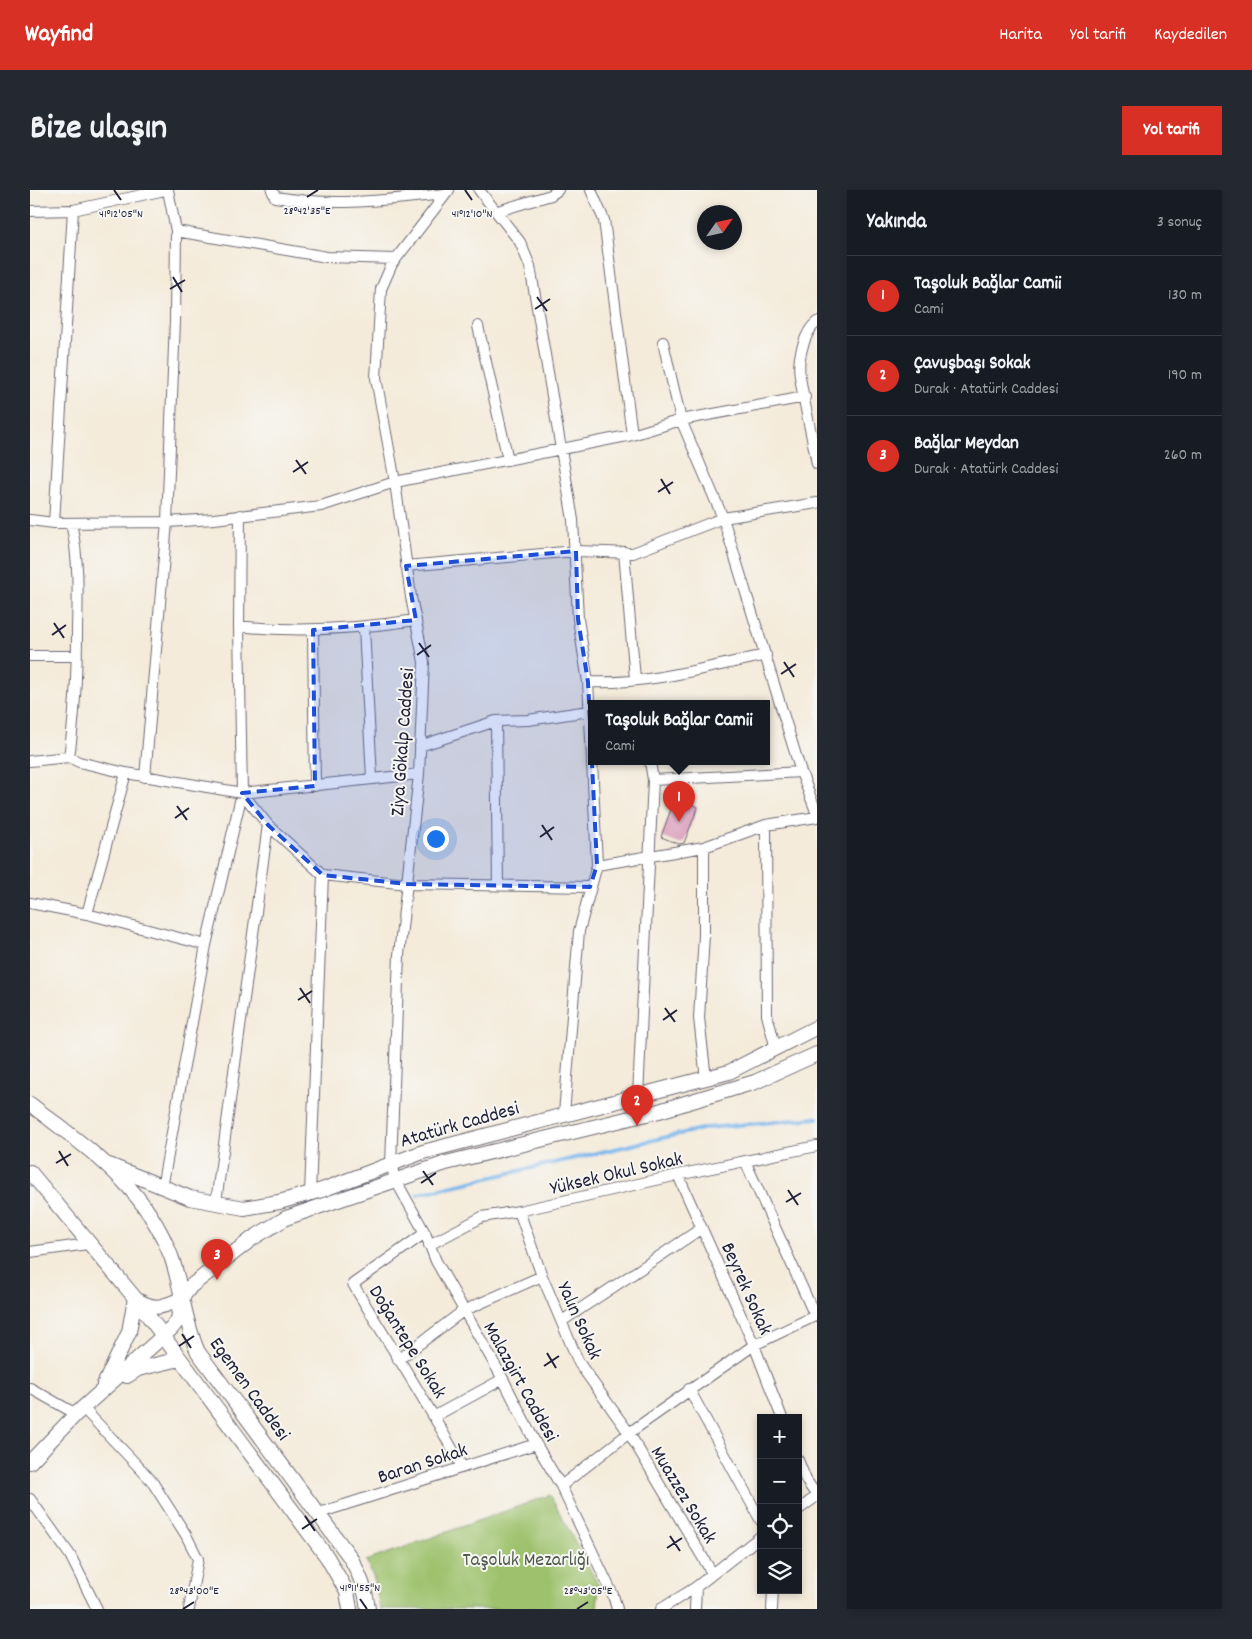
<!DOCTYPE html>
<html lang="tr">
<meta charset="utf-8">
<style>
:root{--surface:#171b24;--page:#242831;--text:#f1f3f6;--muted:#9ea1a6;--line:#363941;--accent:#d93025}
body{margin:0;font-family:Dekko,sans-serif;background:var(--page);color:var(--text)}
.controls{position:absolute;right:15px;bottom:15px;display:grid;overflow:hidden;border-radius:0px;box-shadow:0 2px 8px #0003}
.controls button{width:45px;height:45px;display:grid;place-items:center;padding:0;border:0;border-bottom:1px solid var(--line);background:var(--surface);color:var(--text);font:25px sans-serif}
.compass{position:absolute;left:667px;top:15px;width:45px;height:45px;border-radius:50%;background:var(--surface);box-shadow:0 2px 8px #0003;rotate:56deg}
.you{position:absolute;left:405px;top:648px;width:18px;height:18px;margin:-12px;border:4px solid #fff;border-radius:50%;background:#1a73e8;box-shadow:0 0 0 8px #1a73e833}
.badge{display:grid;place-items:center;width:32px;height:32px;border-radius:50%;background:var(--accent);color:#fff;font-size:16px;font-weight:700}
.pin{position:absolute;translate:-50% -41px;filter:drop-shadow(0 1px 2px #0008)}
.pin::after{content:'';position:absolute;top:26px;width:18px;height:15px;background:inherit;clip-path:polygon(0 0,100% 0,50% 100%)}
.popup{position:absolute;left:558px;top:510px;width:182px;height:65px;box-sizing:border-box;display:grid;place-content:center;border-radius:0px;background:var(--surface);filter:drop-shadow(0 1px 4px #0005);font-size:16px;white-space:nowrap;color:var(--muted)}
.popup b{font-size:19px;color:var(--text)}
.popup::after{content:'';position:absolute;left:50%;top:100%;margin-left:-10px;border:10px solid transparent;border-top-color:var(--surface)}
.list{margin:0;padding:0;list-style:none}
h2{display:flex;justify-content:space-between;align-items:center;height:65px;margin:0;padding:0 20px;font-size:21px}
h2 small{font-size:16px;font-weight:400;color:var(--muted)}
.list li{display:grid;grid-template-columns:32px 1fr auto;gap:15px;align-items:center;box-sizing:border-box;height:80px;padding:0 20px;border-top:1px solid var(--line)}
.list b{display:block;font-size:19px;white-space:nowrap}
.list p{margin:0;font-size:16px;white-space:nowrap;color:var(--muted)}
.list em{font-size:16px;font-style:normal;color:var(--muted)}
.icon{flex:none;width:28px;height:28px;fill:none;stroke:currentColor;stroke-width:2;stroke-linecap:round;stroke-linejoin:round}
.map{position:relative;flex:none;width:787px;height:1419px;overflow:hidden;border-radius:0px}
header{display:flex;align-items:center;gap:30px;box-sizing:border-box;height:70px;padding:0 25px;background:var(--accent);color:#fff}
header strong{font-size:24px}
nav{display:flex;gap:28px;margin-inline-start:auto;font-size:18px}
.intro{display:flex;align-items:center;justify-content:space-between;box-sizing:border-box;height:120px;padding:0 30px}
h1{margin:0;font-size:35px}
.button{padding:12px 22px;border-radius:0px;background:var(--accent);color:#fff;font-size:18px;font-weight:700}
main{display:flex;gap:30px;padding:0 30px}
aside{flex:1;background:var(--surface);border-radius:0px;box-shadow:0 2px 8px #0003}
.map>svg:first-child{display:block}
.green{fill:#9dc16c;stroke:#607254}
.lines{fill:none;stroke-linecap:round;stroke-linejoin:round}
.stream{stroke:#7ab6ec;stroke-width:4}
.building{fill:#dca0be}
.street-casing{stroke:#6c6873;stroke-width:12}
.secondary-casing{stroke:#6c6873;stroke-width:16}
.street{stroke:#fff;stroke-width:10}
.secondary{stroke:#fff;stroke-width:14}
.marked{fill:#1d4ed8;fill-opacity:0.2;stroke:#1d4ed8;stroke-width:4;stroke-dasharray:10 6;stroke-linejoin:round}
.ticks{fill:none;stroke:#22223b;stroke-width:2}
.labels{text-anchor:middle;stroke-width:4;stroke-linejoin:round;paint-order:stroke}
.street-label{font-size:20px;fill:#22223b;stroke:#f6f6f2}
.park-label{font-size:20px;fill:#4d5a4c;stroke:#f6f6f2}
.ticks-label{font-size:12px;text-anchor:middle;fill:#22223b;stroke:#f6f6f2;stroke-width:4;stroke-linejoin:round;paint-order:stroke}
</style>
<header>
<strong>Wayfind</strong>
<nav><a>Harita</a><a>Yol tarifi</a><a>Kaydedilen</a></nav>
</header>
<div class="intro"><h1>Bize ulaşın</h1><a class="button">Yol tarifi</a></div>
<main>
<div class="map">
<svg width="787" height="1419" viewBox="0 0 787 1419">
<rect width="100%" height="100%" fill="#f6f6f2"/>
<filter id="ink" filterUnits="userSpaceOnUse"><feTurbulence type="fractalNoise" baseFrequency=".02" numOctaves="2"/><feDisplacementMap in="SourceGraphic" scale="10" xChannelSelector="R" yChannelSelector="G"/><feConvolveMatrix kernelMatrix="1 2 1 2 8 2 1 2 1" color-interpolation-filters="sRGB"/></filter>
<filter id="wash" filterUnits="userSpaceOnUse"><feTurbulence type="fractalNoise" baseFrequency=".0096" numOctaves="4" result="noise"/><feDisplacementMap in="SourceGraphic" scale="20" xChannelSelector="R" yChannelSelector="G"/><feGaussianBlur stdDeviation="1.12" result="paint"/><feColorMatrix in="noise" values="0 0 0 0 0 0 0 0 0 0 0 0 0 0 0 0 0 1.4 0 .05"/><feComposite in="paint" operator="in"/></filter>
<g filter="url(#wash)">
<rect width="100%" height="100%" fill="#f4ebda"/>
<!-- green -->
<path class="green" d="M520,1305L569,1396L567,1419H350L344,1389L336,1371Z"/>
<g class="lines">
<!-- stream -->
<path class="stream" d="M388,1004L676,938L787,928"/>
</g>
<g id="blocks">
<!-- building -->
<path class="building" d="M645,608L668,617L654,653L649,654L631,647Z"/>
</g>
</g>
<g filter="url(#ink)">
<use href="#blocks" fill-opacity="0" stroke="#6c6873" stroke-width="1"/>
<g class="lines">
<!-- street casing -->
<g class="street-casing">
<path id="street" d="M242,0L245,7C304,17 356,10 415,4
M419,0L362,74L351,99L346,188L365,292L381,407L394,472L389,584L369,765L361,974L365,989L395,1043L406,1071L473,1189L506,1254L531,1296L583,1405L587,1419
M449,0L490,52L500,76L543,330L548,429L558,492L562,567
M561,0L574,30L602,245
M0,21L43,20L135,0
M468,21L521,5L528,0
M146,41L297,67L365,69
M787,132C774,142 767,170 770,186C774,215 782,244 787,274
M448,136L478,270
M633,152L651,230L693,328L771,582L787,624
M0,330L24,333L137,332L184,329L291,316L365,292L602,245L651,230L775,207
M24,333L43,20
M594,362L605,489
M376,376L546,361L603,363L693,328L787,313
M209,436C268,443 326,439 386,430
M334,438L342,588
M283,440L285,596
M0,466H47
M558,492C617,495 678,477 736,465
M466,531L468,695
M390,556L466,531L498,530L559,521
M39,567C45,525 47,482 47,440C48,405 49,368 41,333
M0,571L39,567L49,572L96,583L212,603L389,584
M115,587L137,332L145,131L146,41L138,0
M623,590L771,582
M212,603L238,635L293,685L377,694L560,697
M736,635L737,825L746,859
M674,657V745L669,828L676,889
M567,675L674,657L736,635L787,627
M0,713L57,724L96,583
M57,724L176,755
M608,906L623,590L620,571
M534,924L549,741L567,675L562,571
M716,973L785,1126
M648,985L724,1155L752,1228
M132,998L176,755L212,603L209,436L210,325
M280,1003L293,685
M186,1012L238,635
M489,1021L512,1086L549,1173L599,1243L682,1383
M395,1043L323,1094C359,1155 399,1214 432,1277
M399,1055L452,1027L489,1021L648,985L787,956
M0,1062L58,1054
M532,1131L672,1038
M368,1170L433,1121L512,1086
M0,1198L46,1224
M659,1199L731,1331
M53,1218L121,1290L156,1345L168,1369L159,1419
M405,1226L473,1189
M768,1270L776,1290L787,1306
M531,1296L599,1243L724,1155L787,1125
M0,1309L40,1365L67,1419
M768,1320L787,1306
M289,1323L506,1254
M631,1419L666,1397L731,1346
M665,1419L666,1397
M742,1419L743,1400"/>
</g>
<!-- secondary casing -->
<g class="secondary-casing">
<path id="secondary" d="M0,914C59,960 113,993 141,1066C152,1097 154,1131 168,1162L320,1367C330,1384 336,1399 338,1419
M79,975L160,1008L214,1018L249,1012L292,1000L393,962L699,882L787,837
M0,982L105,1108L297,1367L317,1402L320,1419
M107,1110C126,1121 132,1117 151,1109
M97,1186L108,1179L150,1169
M74,1195L99,1142L105,1108
M0,1272L46,1224L142,1138L148,1130L151,1109L161,1096L223,1048L256,1028L416,973L629,921L725,892L787,864"/>
</g>
<!-- street -->
<use href="#street" class="street"/>
<!-- secondary -->
<use href="#secondary" class="secondary"/>
</g>
</g>
<!-- marked area -->
<path class="marked" d="M546,361L548,429L558,492L567,675L560,697L377,694L293,685L238,635L212,603L285,596L283,440L386,430L376,376Z"/>
<!-- ticks -->
<path class="ticks" d="M84,0L91,10M435,0L442,10M277,7L288,0M143,87L152,102M140,99L155,90M507,107L517,121M505,119L520,109M266,270L276,284M263,282L278,272M631,289L640,304M628,302L643,292M24,433L34,448M22,445L36,435M389,453L399,467M387,465L401,455M754,472L764,487M751,484L766,474M147,616L157,630M145,628L159,618M512,635L522,650M510,647L524,637M270,798L280,813M268,810L282,801M635,818L645,832M633,830L647,820M29,961L38,976M26,973L41,964M393,981L403,995M391,993L406,983M758,1000L768,1015M756,1012L771,1003M152,1144L161,1158M149,1156L164,1146M517,1163L526,1178M514,1176L529,1166M275,1326L285,1341M272,1339L287,1329M640,1346L650,1361M637,1358L652,1348M330,1409L337,1419M153,1419L164,1412M547,1419L558,1412"/>
<g class="labels">
<!-- street labels -->
<g class="street-label">
<text transform="translate(371 552) rotate(-86)" y="7">Ziya Gökalp Caddesi</text>
<text transform="translate(429 933) rotate(-16)" y="7">Atatürk Caddesi</text>
<text transform="translate(586 982) rotate(-13)" y="7">Yüksek Okul Sokak</text>
<text transform="translate(718 1098) rotate(66)" y="7">Beyrek Sokak</text>
<text transform="translate(551 1130) rotate(66)" y="7">Yalın Sokak</text>
<text transform="translate(379 1151) rotate(58)" y="7">Doğantepe Sokak</text>
<text transform="translate(492 1191) rotate(61)" y="7">Malazgirt Caddesi</text>
<text transform="translate(221 1198) rotate(54)" y="7">Egemen Caddesi</text>
<text transform="translate(392 1272) rotate(-18)" y="7">Baran Sokak</text>
<text transform="translate(655 1304) rotate(59)" y="7">Muazzez Sokak</text>
</g>
<!-- park labels -->
<g class="park-label">
<text x="496" y="1375">Taşoluk Mezarlığı</text>
</g>
</g>
<g class="ticks-label">
<text x="277" y="24">28°42'35"E</text>
<text x="91" y="27">41°12'05"N</text>
<text x="442" y="27">41°12'10"N</text>
<text x="330" y="1401">41°11'55"N</text>
<text x="164" y="1404">28°43'00"E</text>
<text x="558" y="1404">28°43'05"E</text>
</g>
</svg>
<div class="controls">
<button>+</button>
<button>−</button>
<button><svg class="icon" aria-label="locate" viewBox="0 0 24 24"><circle cx="12" cy="12" r="6"/><path d="M12 2v4M12 18v4M2 12h4M18 12h4"/></svg></button>
<button><svg class="icon" aria-label="layers" viewBox="0 0 24 24"><path d="M12 4l9 5-9 5-9-5zM3 14l9 5 9-5"/></svg></button>
</div>
<svg class="compass" viewBox="-18 -18 36 36"><path d="M0-13l5 13h-10z" fill="#e53935"/><path d="M0 13l5-13h-10z" fill="#9ea1a6"/></svg>
<div class="you"></div>
<div class="pin badge" style="left:649px;top:632px">1</div>
<div class="popup"><b>Taşoluk Bağlar Camii</b>Cami</div>
<div class="pin badge" style="left:607px;top:936px">2</div>
<div class="pin badge" style="left:187px;top:1090px">3</div>
</div>
<aside>
<h2>Yakında<small>3 sonuç</small></h2>
<ul class="list">
<li><span class="badge">1</span><div><b>Taşoluk Bağlar Camii</b><p>Cami</p></div><em>130 m</em></li>
<li><span class="badge">2</span><div><b>Çavuşbaşı Sokak</b><p>Durak · Atatürk Caddesi</p></div><em>190 m</em></li>
<li><span class="badge">3</span><div><b>Bağlar Meydan</b><p>Durak · Atatürk Caddesi</p></div><em>260 m</em></li>
</ul>
</aside>
</main>
